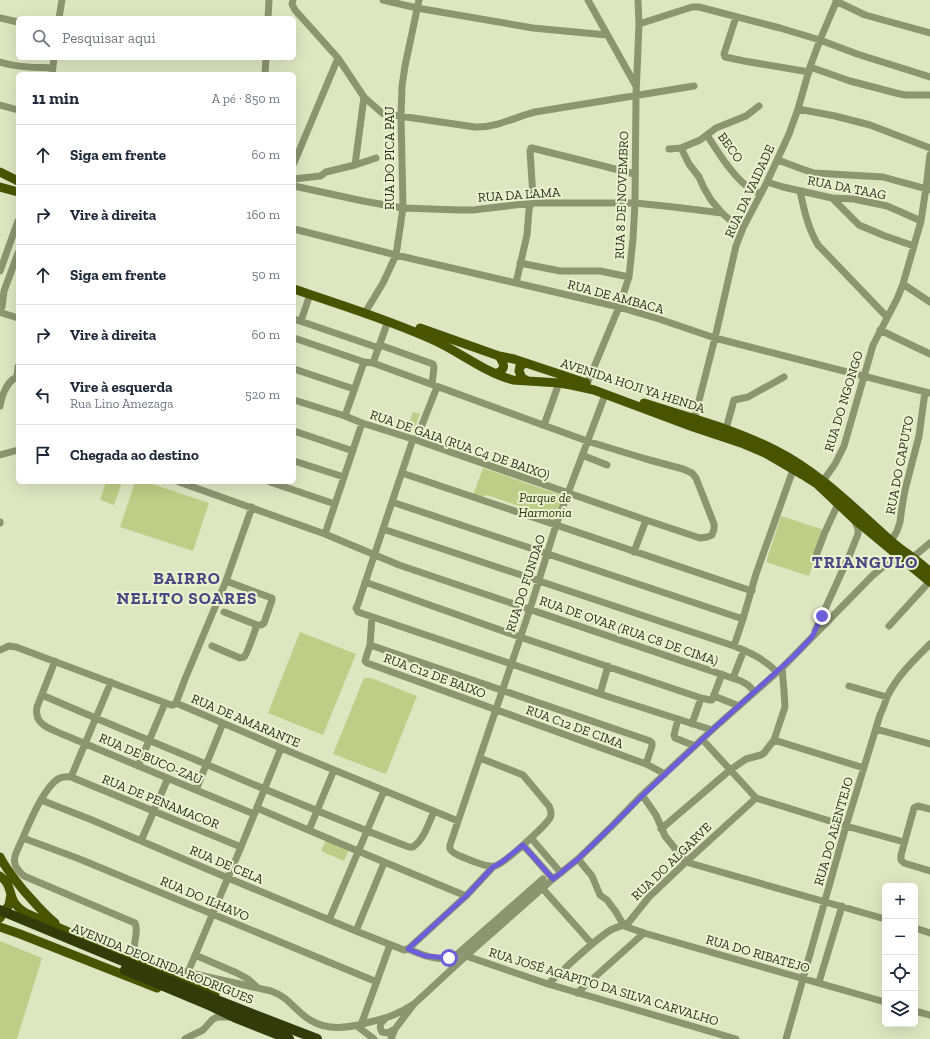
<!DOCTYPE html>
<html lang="pt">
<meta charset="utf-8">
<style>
:root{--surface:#fff;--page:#f6f6f7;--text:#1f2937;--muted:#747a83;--line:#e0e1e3}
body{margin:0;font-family:"Zilla Slab",serif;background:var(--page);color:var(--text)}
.controls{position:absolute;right:12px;bottom:12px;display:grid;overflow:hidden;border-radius:6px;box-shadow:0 4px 16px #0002}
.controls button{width:36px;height:36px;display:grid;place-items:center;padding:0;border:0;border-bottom:1px solid var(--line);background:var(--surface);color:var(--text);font:20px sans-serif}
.stop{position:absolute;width:12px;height:12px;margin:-9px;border:3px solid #6b5ed8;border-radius:50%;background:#fff}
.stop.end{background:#6b5ed8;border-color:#fff;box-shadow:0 1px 4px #0008}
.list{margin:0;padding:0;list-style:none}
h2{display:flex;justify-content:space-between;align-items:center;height:52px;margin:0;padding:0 16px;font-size:17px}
h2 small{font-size:13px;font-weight:400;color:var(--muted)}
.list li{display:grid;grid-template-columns:26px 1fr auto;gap:12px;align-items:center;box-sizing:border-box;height:60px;padding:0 16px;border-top:1px solid var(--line)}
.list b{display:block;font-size:15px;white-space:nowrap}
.list p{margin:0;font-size:13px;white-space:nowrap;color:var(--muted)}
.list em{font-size:13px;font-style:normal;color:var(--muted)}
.icon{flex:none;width:22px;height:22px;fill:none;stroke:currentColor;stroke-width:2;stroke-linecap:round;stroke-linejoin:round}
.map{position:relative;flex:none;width:930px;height:1039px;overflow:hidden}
.search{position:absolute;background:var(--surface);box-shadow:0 4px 16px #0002;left:16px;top:16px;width:280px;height:44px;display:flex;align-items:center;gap:10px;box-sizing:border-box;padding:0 14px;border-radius:6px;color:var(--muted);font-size:15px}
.panel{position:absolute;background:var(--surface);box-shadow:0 4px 16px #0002;left:16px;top:72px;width:280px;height:412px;border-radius:6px}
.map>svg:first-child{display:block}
.green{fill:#bfce86}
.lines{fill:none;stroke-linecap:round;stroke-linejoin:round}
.minor{stroke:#8c9470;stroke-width:7}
.major{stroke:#495401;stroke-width:9}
.highway{stroke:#333b0b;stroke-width:10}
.route{stroke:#6b5ed8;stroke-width:5}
.labels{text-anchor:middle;stroke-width:4;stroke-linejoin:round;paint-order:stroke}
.street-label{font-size:13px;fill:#2b2f20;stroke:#eaf3ce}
.park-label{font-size:13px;font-style:italic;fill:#2d330e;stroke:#eaf3ce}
.district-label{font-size:17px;font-weight:bold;letter-spacing:1px;fill:#4a4785;stroke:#eaf3ce}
</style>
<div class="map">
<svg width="930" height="1039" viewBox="0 0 930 1039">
<rect width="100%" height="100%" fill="#dde6c1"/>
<!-- green -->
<path class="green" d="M413,412L420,414L414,430L408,427Z
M483,468L564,496L555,523L527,513L528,509L487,495L481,497L473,495Z
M106,482H122L114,505L100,500Z
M135,482H146L209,503L193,551L120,527Z
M781,516L824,530L809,576L766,562Z
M300,632L356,654L323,735L268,713Z
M364,678H371L417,696L386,774L333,754Z
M326,840L349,850L344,861L321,851Z
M0,941L42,958L17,1039H0Z"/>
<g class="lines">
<!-- minor -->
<path class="minor" d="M293,0L292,4L295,10L338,58L364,97L382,113L386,114L475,127C496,128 515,117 535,112L694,86
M383,0L417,8L533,28L607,35
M588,0L636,86
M836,1L865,15L930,33
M736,17L724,54L725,57L744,61L809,72
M0,18L18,22
M59,18L62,0
M268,18L269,0
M639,24L692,7H699L780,28L820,40L857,54L930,77
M0,62C18,68 35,67 53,68
M810,67L850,81L896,93L905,95H930
M52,74L54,58
M265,74L266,58
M0,105L18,110
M798,109L835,116L870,125L930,148
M707,135C718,152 732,175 748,187C752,190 757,192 761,194
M681,148L689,164L699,177L704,188L711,200L722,213
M669,149L681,148L700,140L716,128L746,116L759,106
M778,160L802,169L814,173L883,177L930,190
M294,163L338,58
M355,165L364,97
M294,179L320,176L322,175L326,172L355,165L376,158
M767,182L783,187L832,198L854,199L887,206L901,212L921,221
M294,186L363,201L403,208L459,210H473L532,203H635L674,207L722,213L731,221L743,228
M800,191C804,210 808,228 818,245L887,317
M832,198L859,225L885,236L914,246
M294,229L396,255L619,307L659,319L715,338L930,393
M520,263L560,271H600L629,277
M0,271L18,221
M516,283L527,235L529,210L533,197L530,151L531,148H532L635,174
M903,284L930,302
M2,307L4,291L18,253
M366,311L383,283L396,255L403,208L401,116L402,86L405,66L419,0
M2,313L18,318
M294,319L379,348
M301,321L310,294
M880,330L909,344L930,354
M294,338L364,362L373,363L587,441L646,459L683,469L692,473L696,478L714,524V529L712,535L707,537L700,538L646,520L416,440L362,423L345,416L294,400
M380,345L433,364L434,367L432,384
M373,363L388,321
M294,369L354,389
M17,377L18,367
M587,384L619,307L629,277L633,239L635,203L636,96L639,24L638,0
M0,406C2,395 6,382 17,377
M345,416L364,362
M694,420L715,338L736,246L743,228L767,182L789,134L798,109L810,67L820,40L837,0
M544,425L559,383
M726,429L734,400L748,397L784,377
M294,431L353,451
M413,439L358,604L356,608L358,612L600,694L712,730
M416,440L437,387
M0,455L18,450
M582,455L607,465
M294,461L344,477
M402,473L752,591
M823,481L835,464L844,446L873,345L897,299L903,284L921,221L926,188L930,155
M179,482L325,534L399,565L741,681L748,685L755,692
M270,482L335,504
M392,502L743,619
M0,522V523
M383,529L734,646C751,653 764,659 777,672
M325,534L362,423
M891,541L897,531L900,522L902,507L905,490L919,436L925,392
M634,552L646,520
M817,553L825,532L838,504
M912,558L930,543
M365,582L520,637L701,698L710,700H712L722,674
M224,612L257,625H261L264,623L272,600V598L269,597L226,581
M372,617L370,645L365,661L367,663L646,764L665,774
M889,626L930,581
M815,631L850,554L858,534V529L854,519
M370,645L650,741L652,743V746L646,764
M212,646L240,658C241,657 243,658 244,657C247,655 255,630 257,625
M734,646L743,619L756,574L793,470
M0,650L9,646L16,647L171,705H173L176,703L281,748L458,821
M55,661L37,707C37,709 36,712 37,714C37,725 53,730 62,734L196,790L254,814
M733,678L744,650
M849,686L887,697
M600,694L608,666
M42,695C108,724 176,751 243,780C298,803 353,826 409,847H413C424,839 429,823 434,811
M714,696L739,706
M176,703L185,679L226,581L252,507
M678,719L674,735L675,738L695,746
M692,724L701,698
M876,729L930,744
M702,739L756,798L846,826L904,842
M774,740L864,768
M480,758L523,775L549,806C551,810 552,814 550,818C544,827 504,864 495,866C488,868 472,861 465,858C460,856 453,854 450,849V845L530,609L556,525L605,395
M138,766L149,741L165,703
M71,777L111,682
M196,790L223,723
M642,795L656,815L665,836L686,862L885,919
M41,800L92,820L228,878L356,931L404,950L408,949L466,896L493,867
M257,808C326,838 396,867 466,896
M930,809L918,806L914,808L901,855V860L904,863L930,871
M661,829L730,770L746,759L761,755L764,753L774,740L785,707L784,691L782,668
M309,830L334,770
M23,838L77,858L377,982
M531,838L561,873
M141,841L168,778
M523,845L553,879
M578,859L592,876L600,895L607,900L616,912L624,926L644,933L885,1002
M543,889L592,944
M329,920L384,791
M915,928L930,933
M356,931L384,863
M408,949C422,955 437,961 453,958L543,879
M195,955L237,973L248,979L258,988
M466,956L548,984L736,1039
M142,962C126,947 141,936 135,923L24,876C16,869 12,863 16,853C26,832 38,798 54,782C59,777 65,776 71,777L241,847
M154,965L271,991C289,997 295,1011 310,1020C328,1031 347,1028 366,1023C386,1018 398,1015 414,1004
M188,972L241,847L281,748
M819,982L842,906
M548,984C568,966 587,946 609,931C616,926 623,927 629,922L649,897L686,862L756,798
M577,993L644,933
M915,1011L930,1015
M386,1018C381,1022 378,1026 382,1032L388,1033L395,1029
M361,1025L390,945
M357,1026L374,1039
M185,1039L203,1030L212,1020L217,1017H232
M391,1039L395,1029L414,1004L466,956L553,879L578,859L612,826L642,795L712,730L782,668L872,576L884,566L903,559
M786,1039L846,826L880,715C883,709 885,703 887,697C897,676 914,660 930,644"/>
<!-- major -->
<path class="major" d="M0,172L18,181
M0,187L18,192
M294,289C340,305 387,319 431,339C459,351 483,372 513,380L559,383L571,385L594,390L693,427L744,444L767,454L803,475L817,484L854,519L930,582
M420,328L499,356L514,359L586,383
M526,363L520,366L519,371L522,378L528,381
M496,374C506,369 505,365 499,356
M644,403C688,417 734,429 775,450C819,472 854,508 890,540C902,551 918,560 930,572
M0,857C6,869 15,880 24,891C34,902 43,913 55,923
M0,876C12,885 8,891 14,902C17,907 21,910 26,913L105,948L183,980L215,995
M0,918L9,905L11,894
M0,927L20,934L157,988"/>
<!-- highway -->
<path class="highway" d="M0,910L219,1001L317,1039
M125,970L211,1006L234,1017L289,1039"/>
</g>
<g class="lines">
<!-- route -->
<path class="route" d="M449,958L425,956L408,949L466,896L493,867L502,862L523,845L553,879L578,859L612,826L642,796L712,730L794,656L812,637L822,616"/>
</g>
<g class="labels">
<!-- street labels -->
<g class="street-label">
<text transform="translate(731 147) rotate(54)" y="5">BECO</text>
<text transform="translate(389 158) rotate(-90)" y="5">RUA DO PICA PAU</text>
<text transform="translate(847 187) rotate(11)" y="5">RUA DA TAAG</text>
<text transform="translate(749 191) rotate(-65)" y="5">RUA DA VAIDADE</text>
<text transform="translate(519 194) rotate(-4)" y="5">RUA DA LAMA</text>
<text transform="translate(621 195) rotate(-88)" y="5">RUA 8 DE NOVEMBRO</text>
<text transform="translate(616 296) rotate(15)" y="5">RUA DE AMBACA</text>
<text transform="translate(633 385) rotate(18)" y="5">AVENIDA HOJI YA HENDA</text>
<text transform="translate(843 401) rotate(-73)" y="5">RUA DO NGONGO</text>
<text transform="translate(460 444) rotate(19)" y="5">RUA DE GAIA (RUA C4 DE BAIXO)</text>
<text transform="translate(899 465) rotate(-79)" y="5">RUA DO CAPUTO</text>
<text transform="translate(525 583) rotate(-72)" y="5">RUA DO FUNDAO</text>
<text transform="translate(629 630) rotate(19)" y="5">RUA DE OVAR (RUA C8 DE CIMA)</text>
<text transform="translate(435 675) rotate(20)" y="5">RUA C12 DE BAIXO</text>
<text transform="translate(246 720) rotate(23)" y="5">RUA DE AMARANTE</text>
<text transform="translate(575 726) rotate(20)" y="5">RUA C12 DE CIMA</text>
<text transform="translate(151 758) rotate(23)" y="5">RUA DE BUCO-ZAU</text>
<text transform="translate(161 801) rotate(22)" y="5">RUA DE PENAMACOR</text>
<text transform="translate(833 831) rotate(-74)" y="5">RUA DO ALENTEJO</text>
<text transform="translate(671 861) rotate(-44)" y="5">RUA DO ALGARVE</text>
<text transform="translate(227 864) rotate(23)" y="5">RUA DE CELA</text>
<text transform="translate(205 898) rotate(23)" y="5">RUA DO ILHAVO</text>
<text transform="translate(758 953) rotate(16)" y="5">RUA DO RIBATEJO</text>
<text transform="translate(163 963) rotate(22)" y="5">AVENIDA DEOLINDA RODRIGUES</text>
<text transform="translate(604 986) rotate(17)" y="5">RUA JOSÉ AGAPITO DA SILVA CARVALHO</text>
</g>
<!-- park labels -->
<g class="park-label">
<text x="545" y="502">Parque de<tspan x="545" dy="15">Harmonia</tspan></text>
</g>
<!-- district labels -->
<g class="district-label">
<text x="865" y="568">TRIANGULO</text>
<text x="187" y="584">BAIRRO<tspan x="187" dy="20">NELITO SOARES</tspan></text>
</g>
</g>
</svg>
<div class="controls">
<button>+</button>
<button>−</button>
<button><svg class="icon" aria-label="locate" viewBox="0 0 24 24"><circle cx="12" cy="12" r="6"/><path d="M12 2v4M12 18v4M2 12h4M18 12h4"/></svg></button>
<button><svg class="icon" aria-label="layers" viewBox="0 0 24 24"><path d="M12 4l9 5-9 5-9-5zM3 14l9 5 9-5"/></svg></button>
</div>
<div class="stop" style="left:449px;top:958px"></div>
<div class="stop end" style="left:822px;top:616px"></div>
<div class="search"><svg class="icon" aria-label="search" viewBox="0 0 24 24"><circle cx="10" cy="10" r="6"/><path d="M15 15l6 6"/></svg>Pesquisar aqui</div>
<section class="panel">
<h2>11 min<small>A pé · 850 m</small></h2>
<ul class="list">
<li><svg class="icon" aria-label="ahead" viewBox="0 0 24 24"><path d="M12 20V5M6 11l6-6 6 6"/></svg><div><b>Siga em frente</b></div><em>60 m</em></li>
<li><svg class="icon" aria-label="right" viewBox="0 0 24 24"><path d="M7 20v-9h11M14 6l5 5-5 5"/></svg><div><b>Vire à direita</b></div><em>160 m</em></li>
<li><svg class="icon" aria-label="ahead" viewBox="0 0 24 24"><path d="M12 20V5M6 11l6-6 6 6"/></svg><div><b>Siga em frente</b></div><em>50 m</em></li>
<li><svg class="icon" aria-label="right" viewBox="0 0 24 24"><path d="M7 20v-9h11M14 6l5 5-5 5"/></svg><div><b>Vire à direita</b></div><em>60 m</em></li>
<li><svg class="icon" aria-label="left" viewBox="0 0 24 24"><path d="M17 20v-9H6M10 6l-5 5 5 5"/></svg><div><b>Vire à esquerda</b><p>Rua Lino Amezaga</p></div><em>520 m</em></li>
<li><svg class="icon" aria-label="arrive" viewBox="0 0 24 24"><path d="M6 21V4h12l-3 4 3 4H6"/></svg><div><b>Chegada ao destino</b></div></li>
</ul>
</section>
</div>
